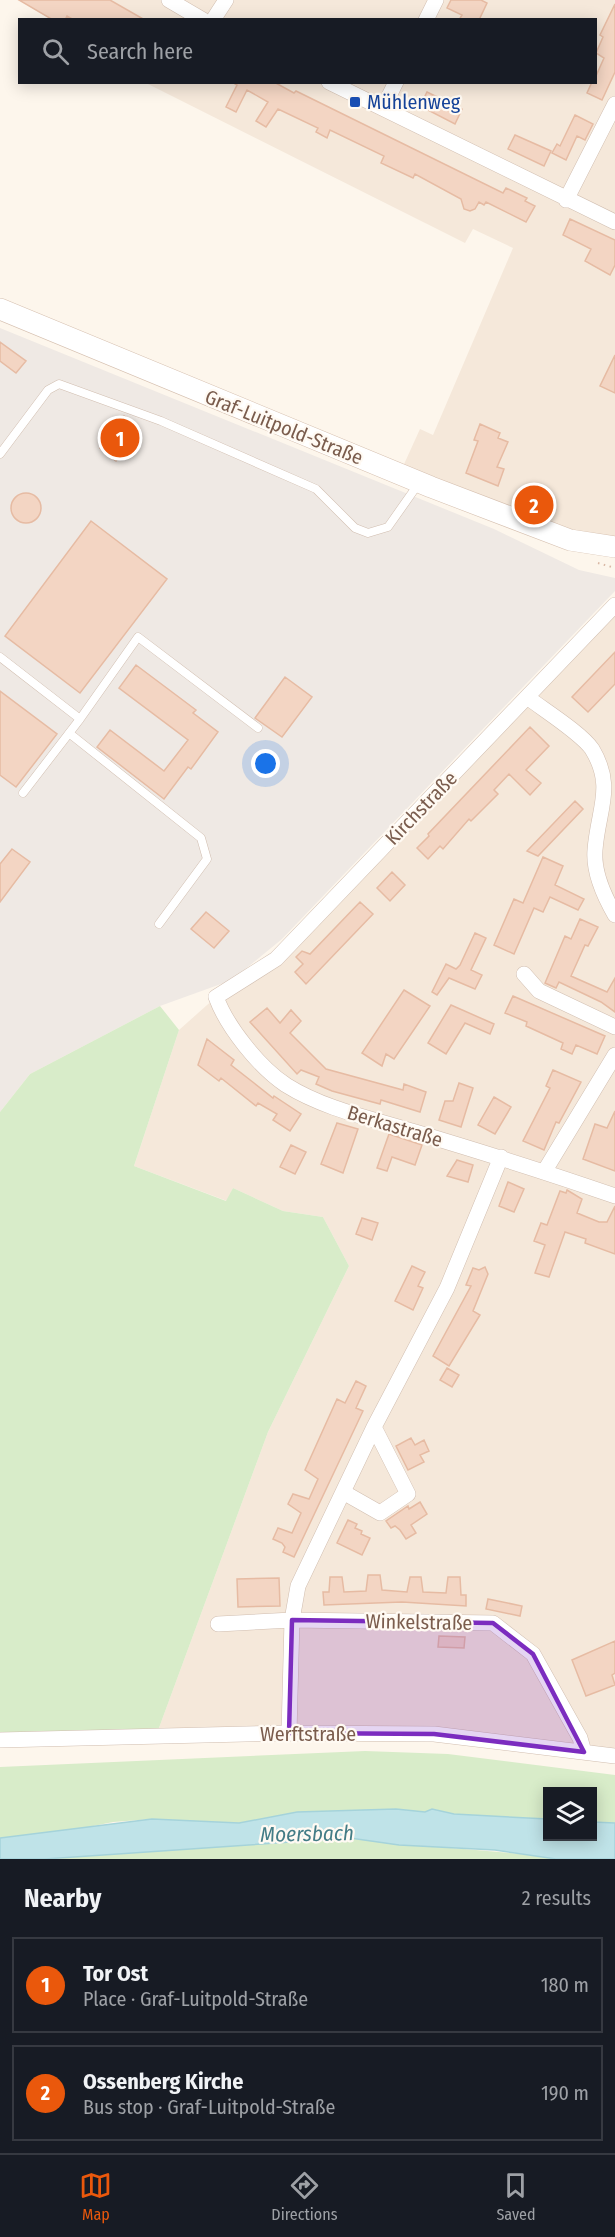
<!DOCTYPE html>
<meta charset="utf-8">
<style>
:root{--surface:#171b24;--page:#242831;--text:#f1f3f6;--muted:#9ea1a6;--line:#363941;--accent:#ea580c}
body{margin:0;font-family:"Fira Sans Condensed",sans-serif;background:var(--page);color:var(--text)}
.controls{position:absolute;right:18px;bottom:18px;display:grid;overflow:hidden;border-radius:0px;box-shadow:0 3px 15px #0003}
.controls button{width:54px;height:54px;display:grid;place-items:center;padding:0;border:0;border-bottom:2px solid var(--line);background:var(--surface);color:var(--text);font:30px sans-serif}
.you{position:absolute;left:266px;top:764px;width:21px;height:21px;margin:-15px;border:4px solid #fff;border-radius:50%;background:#1a73e8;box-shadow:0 0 0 9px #1a73e833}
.badge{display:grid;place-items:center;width:39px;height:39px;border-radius:50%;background:var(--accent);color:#fff;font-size:20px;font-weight:700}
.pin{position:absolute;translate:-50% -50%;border:3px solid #fff;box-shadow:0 2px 6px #0006}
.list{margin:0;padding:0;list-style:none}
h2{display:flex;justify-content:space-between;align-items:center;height:78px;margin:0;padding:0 24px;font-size:26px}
h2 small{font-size:20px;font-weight:400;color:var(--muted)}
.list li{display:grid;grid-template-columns:39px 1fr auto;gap:18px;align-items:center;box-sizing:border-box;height:96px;margin:0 12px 12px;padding:0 12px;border:2px solid var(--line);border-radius:0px}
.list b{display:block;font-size:22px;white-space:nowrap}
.list p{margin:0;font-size:20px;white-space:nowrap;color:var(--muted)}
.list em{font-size:20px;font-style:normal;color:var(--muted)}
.icon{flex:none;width:33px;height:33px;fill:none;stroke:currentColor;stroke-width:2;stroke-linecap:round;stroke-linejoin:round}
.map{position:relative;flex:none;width:615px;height:1859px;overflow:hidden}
.search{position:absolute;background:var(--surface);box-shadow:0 3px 15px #0003;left:18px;right:18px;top:18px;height:66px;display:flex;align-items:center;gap:15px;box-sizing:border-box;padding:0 21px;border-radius:0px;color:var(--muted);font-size:22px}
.sheet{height:294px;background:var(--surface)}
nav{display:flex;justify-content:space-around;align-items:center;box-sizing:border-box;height:84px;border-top:2px solid var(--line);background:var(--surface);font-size:16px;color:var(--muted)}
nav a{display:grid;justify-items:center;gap:3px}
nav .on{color:var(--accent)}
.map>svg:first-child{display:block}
.residential{fill:#f5e8da}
.industrial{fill:#efe9e4}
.green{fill:#d8ecc9}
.water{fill:#bfe3e8;stroke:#a5d3da;stroke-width:1.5}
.building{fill:#f3d5c3;stroke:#e6bba3;stroke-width:1.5}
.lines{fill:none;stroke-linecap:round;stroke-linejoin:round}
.lane-casing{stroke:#d1beb0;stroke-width:9}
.street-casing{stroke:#d1beb0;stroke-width:16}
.secondary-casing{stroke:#d6c0b0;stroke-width:22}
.path{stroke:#d9b8a5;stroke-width:2;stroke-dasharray:1.5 4.5;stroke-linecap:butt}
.lane{stroke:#fff;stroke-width:8}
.street{stroke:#fff;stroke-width:15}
.secondary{stroke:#fff;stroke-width:21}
.marked{fill:#7b2cbf;fill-opacity:0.2;stroke:#7b2cbf;stroke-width:4.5;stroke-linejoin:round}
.transit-dot{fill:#1a4fb4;stroke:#fffaf3;stroke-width:2}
.labels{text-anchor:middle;stroke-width:4.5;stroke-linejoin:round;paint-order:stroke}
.transit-label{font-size:20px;fill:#164399;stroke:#fffaf3;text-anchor:start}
.street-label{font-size:20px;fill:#7a5c4d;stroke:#fffaf3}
.water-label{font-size:21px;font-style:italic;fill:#437c86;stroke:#fffaf3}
</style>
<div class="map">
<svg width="615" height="1859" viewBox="0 0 615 1859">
<rect width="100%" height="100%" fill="#fdf6ec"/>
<!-- residential -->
<path class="residential" d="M76,0H615V547L400,473L420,429L433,435L513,248L473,229L465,243L146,83L596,82V20H65Z
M615,605V1756L509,1742L156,1736L268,1432L349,1266L323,1217L283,1211L233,1188L227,1201L134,1166L179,1030L216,997L276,959Z"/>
<!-- industrial -->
<path class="industrial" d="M0,328L494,529L579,570L615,578V591L282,939L232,980L160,1006L30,1074L0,1112Z"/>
<!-- green -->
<path class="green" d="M160,1006L179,1030L134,1166L226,1201L233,1188L283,1211L323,1217L349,1266L268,1432L156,1736L0,1740V1112L30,1074Z
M365,1751L448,1754L615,1775V1823L593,1822L592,1792H548L547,1819L454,1814L433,1809L425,1812L396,1809L297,1812L239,1823L152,1819L113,1822L53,1834L0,1838V1767Z
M350,1838C419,1848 487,1848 556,1859H45Z"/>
<!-- water -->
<path class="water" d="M396,1809L425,1812L432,1809L454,1814L547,1819L548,1836H592L593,1822L615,1823V1859H556L495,1850L399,1845L350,1838L45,1859H0V1838L152,1819L239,1823L297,1812Z"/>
<!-- building -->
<path class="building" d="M19,0H110L145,20H74L67,16L65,20H53Z
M451,0H481L487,3L479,20H459L462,15L447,8Z
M615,4V72L602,100L587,93L592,82H596V76L604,58L596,53L603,37L600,35Z
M232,82H274L294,93L296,91L503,193L506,188L527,198L525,201L535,206L526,222L486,202L484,205L479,202L475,209L470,211L464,209L461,199L415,174L413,178L381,163L384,156L330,130L327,138L316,132L318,128L278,109L266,127L256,121L268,102L247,90L236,112L226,107L237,85Z
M427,92L462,109L455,124L420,106Z
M575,115L593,124L585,140L577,136L566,160L552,153L557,144L560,146Z
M515,135L551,151L544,166L508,149Z
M570,219L615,240V265L610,275L585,261L591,249L563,235Z
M0,342L26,361L16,373L0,361Z
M615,355V393L600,386Z
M124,416L140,429L116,461L100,448Z
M480,424L500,433L498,438L508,442L497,467L504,469L498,486L466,473L478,441L474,440Z
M11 508a15 15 0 1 1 30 0a15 15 0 1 1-30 0Z
M91,521L167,579L80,693L5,636Z
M615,652V684L588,712L572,697Z
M136,665L196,710L193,713L218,732L191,769L188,767L164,799L97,747L110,730L164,771L188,740L119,688Z
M285,677L312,697L282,737L255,718Z
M0,691L57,734L16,787L0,775Z
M530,727L549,746L526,770L541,783L530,795L509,774L494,790L498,794L471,821L469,819L443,849L440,846L428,859L417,848L429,836L428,834Z
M575,801L583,809L538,856L527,851Z
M12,849L30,862L0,902V864Z
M543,857L563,866L555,885L584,899L578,910L550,897L543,912L534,908L514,954L494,945L514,899L523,903Z
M392,872L405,885L390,901L377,888Z
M360,902L373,914L306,984L295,972L303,964L296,957L302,951L310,954Z
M206,912L229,931L214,948L191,929Z
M580,919L598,927L588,946L585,945L571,976L607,992L615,978V1012L601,1002L559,982L556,988L545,983L565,936L571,939Z
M475,933L486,938L471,970L482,975L475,989L449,978L437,995L432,992L446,964L456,969L460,965Z
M404,990L430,1006L394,1059L386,1054L382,1066L362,1053Z
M513,996L605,1036L597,1054L576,1045L572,1054L561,1049L563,1043L526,1026L527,1022L505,1013Z
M451,1005L494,1024L490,1034L465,1023L446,1054L428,1043Z
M267,1008L280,1023L291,1010L301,1021L290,1033L326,1069L403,1090L404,1084L426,1092L420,1112L381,1100L380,1104L332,1091L316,1084L319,1077L301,1070L297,1074L250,1022Z
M207,1039L234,1060L231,1065L254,1083L273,1098L274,1096L301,1114L290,1131L273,1120L277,1114L258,1103L256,1106L221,1078L219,1081L198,1065Z
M553,1070L581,1082L559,1123L556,1122L544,1150L523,1141L550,1088L546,1086Z
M459,1083L473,1088L461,1127L439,1120L445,1101H453Z
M494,1097L511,1107L495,1134L478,1125Z
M615,1111V1171L583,1159L595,1124L607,1128Z
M337,1123L358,1129L343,1173L321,1164Z
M389,1134L422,1145L415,1165L392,1157L387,1171L377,1168Z
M291,1145L306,1152L295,1174L280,1167Z
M457,1160L473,1165L468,1182L447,1176Z
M508,1182L524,1189L514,1212L499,1206Z
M567,1190L582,1199L577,1213L599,1222H607L615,1206V1254L585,1243L586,1239L565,1232L549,1277L535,1273L545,1245L534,1241L541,1223L547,1225L560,1191L566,1193Z
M362,1218L378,1223L372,1240L356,1234Z
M412,1266L425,1272L418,1286L423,1288L413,1310L395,1301Z
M485,1267L488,1274L473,1311L480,1315L449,1366L433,1356L471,1286L466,1285L473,1268L479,1270Z
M447,1368L459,1375L452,1387L440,1380Z
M356,1381L366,1386L356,1408L363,1411L294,1557L283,1552L285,1547L282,1543L273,1539L278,1528L292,1533L301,1513L288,1504L293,1494L309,1499L318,1479L305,1470L337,1399L345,1403Z
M411,1438L415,1445L424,1440L429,1451L420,1455L424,1462L408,1470L396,1446Z
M420,1502L427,1514L411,1525L416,1533L406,1539L400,1530L395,1526L391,1528L386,1521L408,1506L409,1509Z
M348,1520L357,1524L355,1528L362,1531L361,1534L370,1538L362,1555L337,1543Z
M368,1575H380L382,1590L407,1592L410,1577H421L423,1592L446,1593L448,1577H460L461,1595H466V1606L402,1602L324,1605L323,1592H329L330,1577H342L344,1592L366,1591Z
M279,1578L280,1606L238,1607L237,1579Z
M488,1599L522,1606L520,1616L486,1609Z
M439,1636L465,1637L464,1648L438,1647Z
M615,1641V1673L612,1675L615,1685L586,1696L572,1660Z"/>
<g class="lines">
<!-- lane casing -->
<g class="lane-casing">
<path id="lane" d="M0,454L48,390L59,384L161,421L316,489L355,528L368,533L388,527L419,483
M0,657L80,719L23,793
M80,719L138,637L258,728
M69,733L201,838L207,859L159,924"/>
</g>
<!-- street casing -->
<g class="street-casing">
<path id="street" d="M169,0L203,20
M213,20L226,0
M426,20L436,0
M329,82L615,222
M383,108L396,82
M566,200L615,104
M615,605L276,959L216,997C227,1027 259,1067 286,1085C324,1109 373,1119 415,1132C482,1152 549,1173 615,1196
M527,697C544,710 581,733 592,749C615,787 598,809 595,850C593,873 604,896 615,915
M524,974L539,991L615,1027
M544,1172L615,1055
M343,1492L380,1513L408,1494L374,1427
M218,1624L292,1620L493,1623L533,1654L580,1738L584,1752
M289,1733L292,1620L298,1586L374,1427L447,1288L501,1157
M0,1740L289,1733L434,1734L615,1756"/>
</g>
<!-- secondary casing -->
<g class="secondary-casing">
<path id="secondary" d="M0,309L431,487L570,540L615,547"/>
</g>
<!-- path -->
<path class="path" d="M598,563L615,568"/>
<!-- lane -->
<use href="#lane" class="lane"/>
<!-- street -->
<use href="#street" class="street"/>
<!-- secondary -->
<use href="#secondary" class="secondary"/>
</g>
<!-- marked area -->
<path class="marked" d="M292,1620L493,1623L533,1654L584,1752L434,1734L289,1733Z"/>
<!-- markers -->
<rect class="transit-dot" x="349" y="96" width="12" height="12" rx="3"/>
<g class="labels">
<!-- transit labels -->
<g class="transit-label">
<text x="367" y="109">Mühlenweg</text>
</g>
<!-- street labels -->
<g class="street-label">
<text transform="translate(284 427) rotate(22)" y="7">Graf-Luitpold-Straße</text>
<text transform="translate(421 808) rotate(-46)" y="7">Kirchstraße</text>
<text transform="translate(395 1126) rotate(17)" y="7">Berkastraße</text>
<text transform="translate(419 1622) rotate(1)" y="7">Winkelstraße</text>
<text x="308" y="1741">Werftstraße</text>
</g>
<!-- water labels -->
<g class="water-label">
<text transform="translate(307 1834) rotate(-1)" y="7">Moersbach</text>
</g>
</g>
</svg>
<div class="controls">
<button><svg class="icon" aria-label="layers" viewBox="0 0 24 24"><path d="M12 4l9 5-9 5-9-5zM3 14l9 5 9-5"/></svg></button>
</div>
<div class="you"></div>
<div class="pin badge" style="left:120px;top:438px">1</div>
<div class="pin badge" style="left:534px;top:505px">2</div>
<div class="search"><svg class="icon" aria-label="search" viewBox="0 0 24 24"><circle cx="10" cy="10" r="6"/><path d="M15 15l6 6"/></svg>Search here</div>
</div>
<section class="sheet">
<h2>Nearby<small>2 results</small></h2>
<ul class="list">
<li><span class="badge">1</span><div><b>Tor Ost</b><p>Place · Graf-Luitpold-Straße</p></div><em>180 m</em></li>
<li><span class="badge">2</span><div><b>Ossenberg Kirche</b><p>Bus stop · Graf-Luitpold-Straße</p></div><em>190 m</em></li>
</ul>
</section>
<nav>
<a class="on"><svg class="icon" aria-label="map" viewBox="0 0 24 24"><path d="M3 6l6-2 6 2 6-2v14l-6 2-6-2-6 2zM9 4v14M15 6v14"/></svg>Map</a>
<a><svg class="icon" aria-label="directions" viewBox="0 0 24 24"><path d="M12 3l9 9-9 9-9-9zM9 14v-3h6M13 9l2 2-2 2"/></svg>Directions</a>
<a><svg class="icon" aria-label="saved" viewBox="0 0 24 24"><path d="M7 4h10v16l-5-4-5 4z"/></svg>Saved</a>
</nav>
